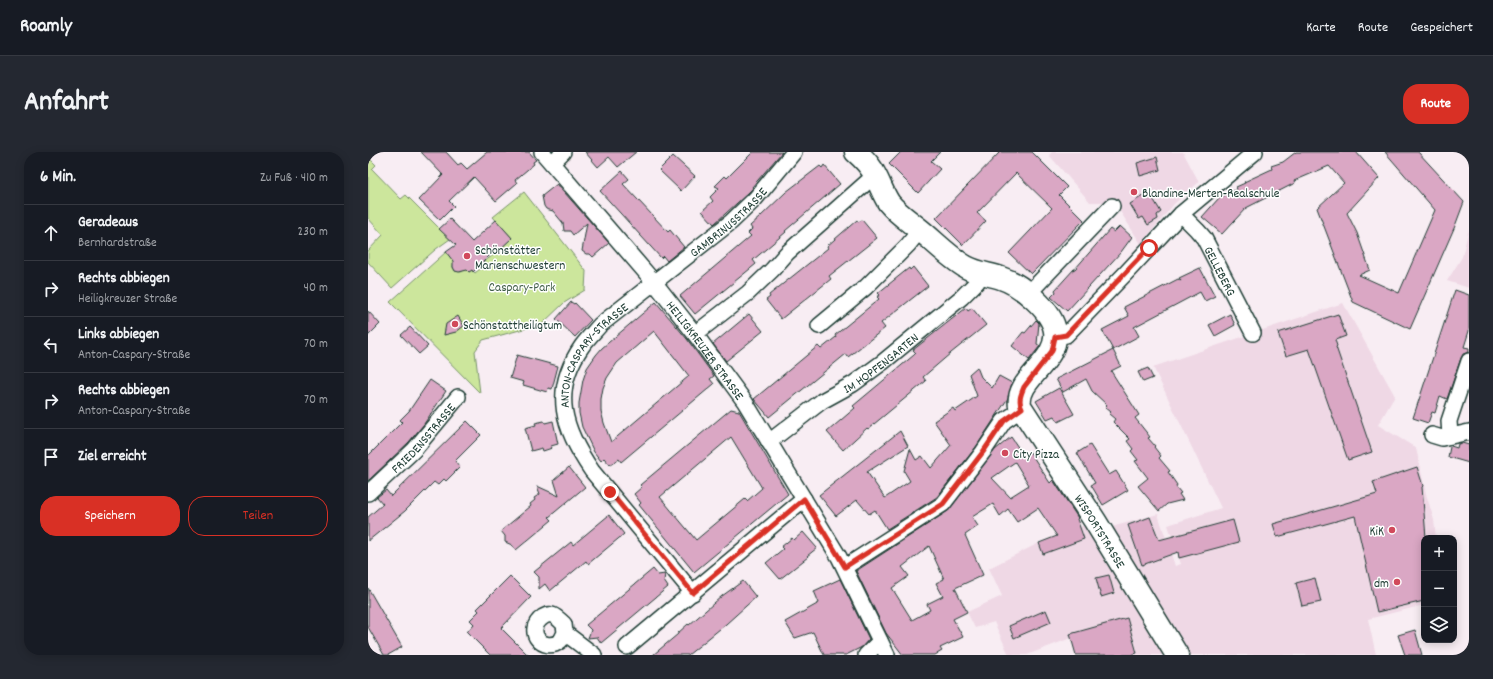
<!DOCTYPE html>
<html lang="de">
<meta charset="utf-8">
<style>
:root{--surface:#171b24;--page:#242831;--text:#f1f3f6;--muted:#9ea1a6;--line:#363941;--accent:#d93025}
body{margin:0;font-family:Dekko,sans-serif;background:var(--page);color:var(--text)}
.controls{position:absolute;right:12px;bottom:12px;display:grid;overflow:hidden;border-radius:8px;box-shadow:0 2px 10px #0003}
.controls button{width:36px;height:36px;display:grid;place-items:center;padding:0;border:0;border-bottom:1px solid var(--line);background:var(--surface);color:var(--text);font:20px sans-serif}
.stop{position:absolute;width:12px;height:12px;margin:-9px;border:3px solid #d93025;border-radius:50%;background:#fff}
.stop.end{background:#d93025;border-color:#fff;box-shadow:0 1px 4px #0008}
.list{margin:0;padding:0;list-style:none}
h2{display:flex;justify-content:space-between;align-items:center;height:52px;margin:0;padding:0 16px;font-size:17px}
h2 small{font-size:13px;font-weight:400;color:var(--muted)}
.list li{display:grid;grid-template-columns:26px 1fr auto;gap:12px;align-items:center;box-sizing:border-box;height:56px;padding:0 16px;border-top:1px solid var(--line)}
.list b{display:block;font-size:15px;white-space:nowrap}
.list p{margin:0;font-size:13px;white-space:nowrap;color:var(--muted)}
.list em{font-size:13px;font-style:normal;color:var(--muted)}
.actions{display:flex;gap:8px;padding:12px 16px}
.actions a{flex:1;padding:9px 0;border:1px solid var(--accent);border-radius:16px;text-align:center;font-size:14px;color:var(--accent)}
.actions .main{background:var(--accent);color:#fff}
.icon{flex:none;width:22px;height:22px;fill:none;stroke:currentColor;stroke-width:2;stroke-linecap:round;stroke-linejoin:round}
.map{position:relative;flex:none;width:1101px;height:503px;overflow:hidden;border-radius:16px}
header{display:flex;align-items:center;gap:24px;box-sizing:border-box;height:56px;padding:0 20px;background:var(--surface);border-bottom:1px solid var(--line)}
header strong{font-size:19px}
nav{display:flex;gap:22px;margin-inline-start:auto;font-size:14px}
.intro{display:flex;align-items:center;justify-content:space-between;box-sizing:border-box;height:96px;padding:0 24px}
h1{margin:0;font-size:28px}
.button{padding:10px 18px;border-radius:16px;background:var(--accent);color:#fff;font-size:14px;font-weight:700}
main{display:flex;gap:24px;padding:0 24px}
aside{flex:1;background:var(--surface);border-radius:16px;box-shadow:0 2px 10px #0003}
.map>svg:first-child{display:block}
.built{fill:#efd8e5}
.green{fill:#cce69c;stroke:#769268}
.building{fill:#daa7c4;stroke:#1f3d34;fill-rule:evenodd}
.lines{fill:none;stroke-linecap:round;stroke-linejoin:round}
.street-casing{stroke:#1f3d34;stroke-width:18}
.secondary-casing{stroke:#1f3d34;stroke-width:25}
.street{stroke:#fff;stroke-width:15}
.secondary{stroke:#fff;stroke-width:22}
.route{stroke:#d93025;stroke-width:5}
.poi-dot{fill:#d1495b;stroke:#fff;stroke-width:1.5}
.labels{text-anchor:middle;stroke-width:3;stroke-linejoin:round;paint-order:stroke}
.poi-label{font-size:13px;fill:#1f3d34;stroke:#fff;text-anchor:start}
.street-label{font-size:13px;fill:#1f3d34;stroke:#fff}
.park-label{font-size:13px;fill:#425f49;stroke:#fff}
</style>
<header>
<strong>Roamly</strong>
<nav><a>Karte</a><a>Route</a><a>Gespeichert</a></nav>
</header>
<div class="intro"><h1>Anfahrt</h1><a class="button">Route</a></div>
<main>
<aside>
<h2>6 Min.<small>Zu Fuß · 410 m</small></h2>
<ul class="list">
<li><svg class="icon" aria-label="ahead" viewBox="0 0 24 24"><path d="M12 20V5M6 11l6-6 6 6"/></svg><div><b>Geradeaus</b><p>Bernhardstraße</p></div><em>230 m</em></li>
<li><svg class="icon" aria-label="right" viewBox="0 0 24 24"><path d="M7 20v-9h11M14 6l5 5-5 5"/></svg><div><b>Rechts abbiegen</b><p>Heiligkreuzer Straße</p></div><em>40 m</em></li>
<li><svg class="icon" aria-label="left" viewBox="0 0 24 24"><path d="M17 20v-9H6M10 6l-5 5 5 5"/></svg><div><b>Links abbiegen</b><p>Anton-Caspary-Straße</p></div><em>70 m</em></li>
<li><svg class="icon" aria-label="right" viewBox="0 0 24 24"><path d="M7 20v-9h11M14 6l5 5-5 5"/></svg><div><b>Rechts abbiegen</b><p>Anton-Caspary-Straße</p></div><em>70 m</em></li>
<li><svg class="icon" aria-label="arrive" viewBox="0 0 24 24"><path d="M6 21V4h12l-3 4 3 4H6"/></svg><div><b>Ziel erreicht</b></div></li>
</ul>
<div class="actions"><a class="main">Speichern</a><a>Teilen</a></div>
</aside>
<div class="map">
<svg width="1101" height="503" viewBox="0 0 1101 503">
<rect width="100%" height="100%" fill="#f8edf3"/>
<filter id="ink" filterUnits="userSpaceOnUse"><feTurbulence type="fractalNoise" baseFrequency=".025" numOctaves="2"/><feDisplacementMap in="SourceGraphic" scale="8" xChannelSelector="R" yChannelSelector="G"/><feConvolveMatrix kernelMatrix="1 2 1 2 8 2 1 2 1" color-interpolation-filters="sRGB"/></filter>
<g filter="url(#ink)">
<!-- built -->
<path class="built" d="M684,0H815L831,30L806,52L773,92L746,50H722L681,3Z
M1101,77V136L1079,129L1094,105Z
M975,151L1027,244L1010,273L1048,296L1058,342L1066,368L1068,386H1056V453L1000,467L1008,503H708L703,486L659,503H641L626,470L607,476L599,460L634,444L621,416L671,391L719,372L733,378L790,362L807,414L813,412L800,373L853,356L785,215Z"/>
<!-- green -->
<path class="green" d="M0,5L8,13L4,17L33,47L38,43L82,87L68,97L24,136L0,110V99L15,83L0,66Z
M156,40L218,119L217,138L196,151L174,172L115,188L107,199L112,241L22,150L78,100L86,109L85,115L87,119L93,120L98,117L101,120L104,118L107,121L113,116L112,113L129,100L144,86L125,65Z"/>
<!-- building -->
<path class="building" d="M53,0H78L90,13L93,11L99,17L119,0H161L168,8L165,10L166,12L147,28L149,31L128,49L106,25L81,49L86,54L72,68L51,48L75,23Z
M217,0H268L250,15L241,5L230,15Z
M385,0H414L384,35L385,36L380,41L346,72L334,59L345,49L342,45L351,36L347,34L357,24L359,26Z
M533,0H572L563,9L572,17L550,41L521,12Z
M632,0H664L699,35L691,43L716,68L663,122L641,101L684,56L648,21L609,61L618,69L595,93L568,66Z
M928,0H988L1011,26L979,61L989,81L1002,118L991,123L1031,141L1067,58L1017,0H1050L1096,50L1087,74L1042,177L985,150L949,56L976,31L961,14L926,29L927,31L878,56L854,82L834,65L851,46L869,37L868,35L877,31L876,30L904,17L903,14L915,10Z
M305,4L327,24L313,39L291,18Z
M789,5L792,18L772,24L769,11Z
M456,13L472,32L417,79L418,80L385,108L388,112L327,162L312,144L383,84L380,81L384,77L382,74L392,65L418,40L452,14L454,16Z
M254,19L261,27L255,32L300,80L302,78L316,95L299,109L295,104L293,106L232,39Z
M189,32L241,91L225,105L222,102H218L214,99L219,71L205,83L202,79H196L195,71L185,59L178,57L176,54L174,44Z
M781,40L793,60L789,63L790,67L780,73L775,65L771,67L762,52Z
M82,67L104,90L128,68L144,86L129,100L127,98L105,120L104,118L101,120L99,118L91,120L87,119L85,115V109L78,100L88,93L71,77Z
M489,68L490,70L494,68L509,86L461,124L463,127L413,167L398,148L402,145L401,143L460,96L459,94Z
M752,74L764,85L753,100L699,159L683,145L688,140L687,138L706,117H707L742,77L746,80Z
M545,115L560,134L513,171L517,176L480,205L478,202L401,265L386,247L450,194L453,197L468,185L467,183L511,147L509,145L512,143L510,141L541,116L542,118Z
M832,116L847,144L837,149L832,140L766,175L771,184L745,198L734,178L761,164L756,155L810,127L813,129L811,126Z
M1087,138L1101,143V179L1096,195L1101,196V200L1095,202L1093,206L1079,247L1072,244L1067,261L1064,260L1060,271L1045,266Z
M203,150L206,152L207,151L223,168L207,185L188,167Z
M288,150L319,187L346,224L342,227L346,232L253,310L251,307L242,313L236,306L233,309L226,300L214,275L211,261V251L215,228L219,216L228,203L234,196ZM286,179L321,224L243,290L236,271L233,259V247L235,236L239,226L249,211Z
M598,156L600,159L604,156L618,173L583,201L555,225L558,229L500,277L499,276L475,298L459,280L487,256L485,254L546,203L548,201L545,198Z
M0,159L12,172L0,184Z
M381,162L395,179L358,209L345,192Z
M862,162L867,173L847,184L841,173Z
M970,162L978,184L967,188L969,194L968,195L1004,300L980,308L941,197L918,204L910,181Z
M90,164L96,174L88,180L76,183L78,172Z
M668,168L671,171L669,192L672,194L661,208L644,194L655,180L657,181Z
M42,175L60,194L51,202L33,183Z
M745,198L753,214L743,219L771,263L767,266L782,285L780,286L787,294L786,295L793,304L791,306L802,319L800,320L809,333L808,335L813,341L811,342L815,348L799,352L791,359L770,334L780,326L767,309L770,308L763,299L765,297L759,289L762,287L745,270L747,267L741,262L743,260L737,255L739,253L724,239L718,227L695,240L688,227Z
M149,203L190,214L184,237L180,236L179,240L155,233L156,230L142,226Z
M609,215L613,225L624,236L631,224L644,231L640,246L608,295L569,345L519,377L507,358L501,362L489,348L468,364L451,343L532,279L540,294L499,320L517,346L542,329L536,319L542,297L548,308L554,304L563,316L583,293L566,269L585,256L587,259L609,244L601,222Z
M780,216L785,226L775,230L770,220Z
M62,228L78,239L56,272L41,290L0,329V304L34,270L32,268L41,259Z
M691,236L706,262L690,270L686,264L679,267L668,249Z
M363,257L371,259L420,342L326,420L271,353L273,351L266,342L274,335L272,333ZM363,285L394,336L379,349L377,347L328,388L292,345Z
M99,269L113,283L87,309L92,315L78,329L76,327L70,333L66,330L37,359L0,389V365L15,352L9,345L18,338L23,344Z
M176,269L177,271L185,269L190,292L183,294L184,296L175,299L174,296L163,299L157,276L168,273L167,271Z
M643,285L656,304L662,300L682,331L685,328L710,366L709,367L716,387L675,402L671,391L689,384L670,356L649,370L640,357L632,364L625,352L604,365L610,374L597,383L615,423L587,436L599,460L585,467L595,485L572,496L574,499L567,503H535L518,481L488,419L580,359L627,298ZM647,310L661,333L642,345L624,326ZM561,394L576,427L568,431L575,444L559,452L562,458L544,468L524,436L541,424L534,415Z
M1094,291L1101,293V311L1080,305L1082,295L1083,294L1089,296L1090,292Z
M722,293L741,323L748,319L760,338L735,353L723,333L727,331L709,301Z
M201,315L217,335L181,365L184,368L148,398L144,393L137,390V384L133,379L163,354L162,352L167,348L166,346L172,342L169,334L191,344L186,328Z
M1049,315L1055,334L1054,335L1058,386H1056V449L1009,460L987,364L909,385L905,372L1009,342L1005,330Z
M241,363L256,382L220,412L218,409L182,439L177,432L171,437V425L166,420L203,390L205,393Z
M782,365L791,388L865,368L871,390L811,406L810,400L774,413L760,373Z
M435,380L449,396L439,404L440,405L412,427L398,411L415,397L413,395L424,386L426,388Z
M285,417L290,423L297,422L296,429L300,435L233,491L229,485L220,486L223,478L218,473Z
M741,423L746,441L733,445L728,426Z
M142,424L163,445L133,476L160,503H122L99,480L106,472L102,468L111,459L109,457Z
M947,426L953,450L934,454L928,431Z
M472,427L501,487L494,495L478,503H456L445,480L427,486L417,470L451,451L446,439Z
M375,429L388,445L358,472L320,503H285L310,482V481L320,472L321,473L354,444Z
M0,436L34,495L20,503H16L0,475Z
M678,458L683,470L646,486L641,474Z
M759,466L769,501L763,503H708L702,482Z
M1047,478L1054,503H1037L1030,483Z"/>
<g class="lines">
<!-- street casing -->
<g class="street-casing">
<g id="street">
<path id="s1" d="M174,0L286,130L327,182L377,250L471,405L519,503"/>
<path d="M184,11L195,0"/>
<path id="s2" d="M813,62L829,78L836,86L885,181"/>
<path d="M660,142L744,54"/>
<path d="M451,174L498,135L540,93L552,78"/>
<path d="M327,182L380,141L404,118L419,101L507,23"/>
<path d="M687,185L698,183L757,122L813,62L887,0"/>
<path d="M1064,283L1074,286L1101,280"/>
<path d="M1082,284L1081,269L1101,209"/>
<path id="s3" d="M401,290L454,249L485,232L515,210L594,145L609,130L613,121"/>
<path id="s4" d="M0,341L46,298L90,245"/>
<path d="M477,415L575,352L615,300L636,269L654,257"/>
<path id="s5" d="M325,441L224,319C196,278 182,240 214,194C219,187 226,180 232,173L363,70L387,47L426,0"/>
<path d="M197,481C195,484 194,488 192,489C176,502 155,479 175,465C184,459 189,466 196,472L197,481L226,503"/>
<path d="M259,495L436,347"/>
<path d="M498,503L512,489"/>
</g>
</g>
<!-- secondary casing -->
<g class="secondary-casing">
<g id="secondary">
<path id="s6" d="M488,0C495,6 503,15 507,23C512,32 515,42 521,51C529,61 541,69 551,77C566,89 581,105 598,115C609,121 621,122 633,126C652,132 684,158 687,179C691,211 647,226 652,254L727,369L809,503"/>
</g>
</g>
<!-- street -->
<use href="#street" class="street"/>
<!-- secondary -->
<use href="#secondary" class="secondary"/>
</g>
</g>
<g class="lines" filter="url(#ink)">
<!-- route -->
<path class="route" d="M242,340L325,441L436,347L477,415L575,352L615,300L636,269L654,256C650,249 653,242 656,235L684,199L687,185L698,183L781,96"/>
</g>
<!-- markers -->
<g class="poi-dot">
<circle cx="766" cy="40" r="4"/>
<circle cx="99" cy="104" r="4"/>
<circle cx="87" cy="172" r="4"/>
<circle cx="637" cy="301" r="4"/>
<circle cx="1024" cy="378" r="4"/>
<circle cx="1029" cy="430" r="4"/>
</g>
<g class="labels">
<!-- poi labels -->
<g class="poi-label">
<text x="774" y="45">Blandine-Merten-Realschule</text>
<text x="107" y="102">Schönstätter<tspan x="107" dy="15">Marienschwestern</tspan></text>
<text x="95" y="177">Schönstattheiligtum</text>
<text x="645" y="306">City Pizza</text>
<text x="1016" y="383" text-anchor="end">KiK</text>
<text x="1021" y="435" text-anchor="end">dm</text>
</g>
<!-- street labels -->
<g class="street-label">
<text dy="5" stroke="none"><textPath href="#s5" startOffset="486">GAMBRINUSSTRASSE</textPath></text>
<text dy="5" stroke="none"><textPath href="#s2" startOffset="70">GELLEBERG</textPath></text>
<text dy="5" stroke="none"><textPath href="#s1" startOffset="257">HEILIGKREUZER STRASSE</textPath></text>
<text dy="5" stroke="none"><textPath href="#s5" startOffset="291">ANTON-CASPARY-STRASSE</textPath></text>
<text dy="5" stroke="none"><textPath href="#s3" startOffset="137">IM HOPFENGARTEN</textPath></text>
<text dy="5" stroke="none"><textPath href="#s4" startOffset="78">FRIEDENSSTRASSE</textPath></text>
<text dy="5" stroke="none"><textPath href="#s6" startOffset="511">WISPORTSTRASSE</textPath></text>
</g>
<!-- park labels -->
<g class="park-label">
<text x="154" y="139">Caspary-Park</text>
</g>
</g>
</svg>
<div class="controls">
<button>+</button>
<button>−</button>
<button><svg class="icon" aria-label="layers" viewBox="0 0 24 24"><path d="M12 4l9 5-9 5-9-5zM3 14l9 5 9-5"/></svg></button>
</div>
<div class="stop" style="left:781px;top:96px"></div>
<div class="stop end" style="left:242px;top:340px"></div>
</div>
</main>
